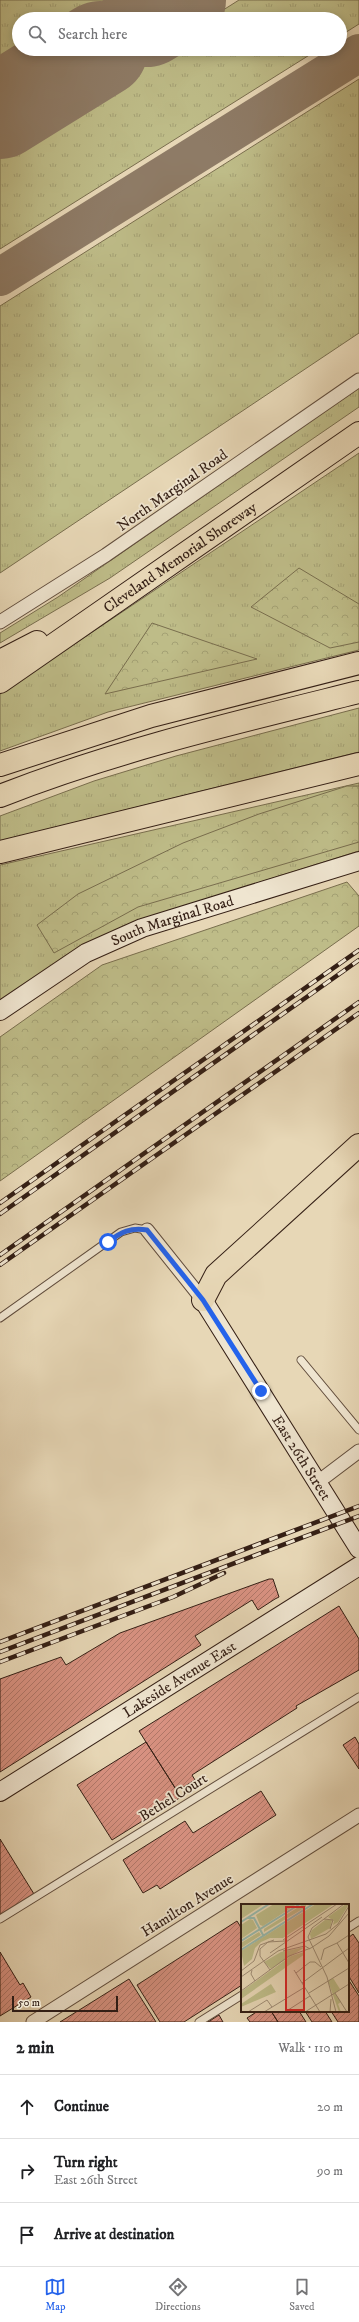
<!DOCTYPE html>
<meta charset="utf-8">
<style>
:root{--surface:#fff;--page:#f2f2f2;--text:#202124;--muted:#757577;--line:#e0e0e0;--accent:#2563eb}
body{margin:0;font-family:"IM FELL DW Pica",serif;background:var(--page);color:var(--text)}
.scale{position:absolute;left:12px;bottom:10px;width:106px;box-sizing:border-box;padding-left:4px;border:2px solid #341f15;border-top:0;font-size:11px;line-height:14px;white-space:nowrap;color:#341f15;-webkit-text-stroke:3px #efe5d0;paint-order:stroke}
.stop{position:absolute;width:12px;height:12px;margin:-9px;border:3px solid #2563eb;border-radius:50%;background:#fff}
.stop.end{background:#2563eb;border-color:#fff;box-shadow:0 1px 4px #0008}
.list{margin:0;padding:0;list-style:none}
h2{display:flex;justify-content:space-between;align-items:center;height:52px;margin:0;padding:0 16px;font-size:17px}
h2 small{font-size:13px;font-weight:400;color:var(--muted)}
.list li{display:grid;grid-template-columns:26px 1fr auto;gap:12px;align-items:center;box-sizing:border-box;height:64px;padding:0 16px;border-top:1px solid var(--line)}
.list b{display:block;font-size:15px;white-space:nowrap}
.list p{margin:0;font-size:13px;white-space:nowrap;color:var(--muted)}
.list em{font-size:13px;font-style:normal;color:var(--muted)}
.icon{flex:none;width:22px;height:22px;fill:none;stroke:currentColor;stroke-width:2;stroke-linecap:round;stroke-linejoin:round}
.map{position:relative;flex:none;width:359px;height:2022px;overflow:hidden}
.search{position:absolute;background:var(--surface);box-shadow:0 2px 10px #0003;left:12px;right:12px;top:12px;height:44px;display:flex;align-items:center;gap:10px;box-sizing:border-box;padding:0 14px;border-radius:22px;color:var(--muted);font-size:15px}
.sheet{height:244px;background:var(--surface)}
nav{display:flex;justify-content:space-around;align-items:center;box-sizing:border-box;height:56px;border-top:1px solid var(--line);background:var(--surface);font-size:11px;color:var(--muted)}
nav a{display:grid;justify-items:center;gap:2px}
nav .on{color:var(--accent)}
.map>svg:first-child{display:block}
.grass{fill:url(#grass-tufts);stroke:#796e4e}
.forest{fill:url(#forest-crowns);stroke:#796e4e}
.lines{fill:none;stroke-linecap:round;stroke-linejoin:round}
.taxiway{stroke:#8e7b66;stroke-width:38}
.runway{stroke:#8e7b66;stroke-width:96}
.building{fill:url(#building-hatch);stroke:#341f15}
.lane-casing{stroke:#614d3d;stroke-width:9}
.street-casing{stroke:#614d3d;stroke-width:15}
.secondary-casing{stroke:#341f15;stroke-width:20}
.highway-casing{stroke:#341f15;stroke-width:24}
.lane{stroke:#efe5d0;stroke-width:7}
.street{stroke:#efe5d0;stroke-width:13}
.secondary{stroke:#efe5d0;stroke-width:18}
.highway{stroke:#e7d7b6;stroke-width:22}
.rail-casing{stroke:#341f15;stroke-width:4.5}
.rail{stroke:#efe5d0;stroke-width:3;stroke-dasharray:9;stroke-linecap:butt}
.route{stroke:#2563eb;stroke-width:5}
.labels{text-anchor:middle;stroke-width:3.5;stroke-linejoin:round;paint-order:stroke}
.street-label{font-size:15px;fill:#341f15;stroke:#efe5d0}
.inset-river{fill:none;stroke:#97baae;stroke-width:2}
.inset-road{fill:none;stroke:#9f8d76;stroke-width:1}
.view{fill:#d62828;fill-opacity:0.15;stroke:#d62828;stroke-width:2}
.inset-edge{fill:none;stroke:#341f15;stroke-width:2}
</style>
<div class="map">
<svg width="359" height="2022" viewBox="0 0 359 2022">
<defs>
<pattern id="grass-tufts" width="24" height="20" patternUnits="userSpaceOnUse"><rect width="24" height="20" fill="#bebc88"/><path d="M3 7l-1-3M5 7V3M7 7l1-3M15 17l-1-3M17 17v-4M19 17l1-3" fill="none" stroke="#a4a174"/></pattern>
<pattern id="forest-crowns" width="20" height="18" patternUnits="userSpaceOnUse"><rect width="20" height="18" fill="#bebc88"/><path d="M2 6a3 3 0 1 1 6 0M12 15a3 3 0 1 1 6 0" fill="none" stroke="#a4a174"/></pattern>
<pattern id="building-hatch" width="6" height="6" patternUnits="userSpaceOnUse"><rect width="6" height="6" fill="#d99282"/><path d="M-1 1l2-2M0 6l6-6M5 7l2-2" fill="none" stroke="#b17769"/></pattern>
</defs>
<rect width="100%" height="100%" fill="#e7d7b6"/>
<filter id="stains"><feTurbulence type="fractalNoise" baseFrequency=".005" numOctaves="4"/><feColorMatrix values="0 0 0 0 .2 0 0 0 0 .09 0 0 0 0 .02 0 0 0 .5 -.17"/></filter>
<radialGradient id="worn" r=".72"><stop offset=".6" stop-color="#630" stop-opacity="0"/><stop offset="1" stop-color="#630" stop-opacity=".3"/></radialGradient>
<!-- grass -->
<path class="grass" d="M0,0H120L90,19H19V49H42L0,75Z
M239,0H359V24L340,36V19H209Z
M161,49H319L0,249V150Z
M359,79V333L0,573V306Z
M359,388V407L110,578L0,643V633L58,597Z
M359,453V650L108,712L0,751V694Z
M359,708V752L0,841V816L94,781L176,756Z
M359,783V851L133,922L91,942L0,1002V865Z"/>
<!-- forest -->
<path class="forest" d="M299,568L359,604V642L330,648L251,607Z
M152,623L257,659L105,694Z
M347,786H359V842L138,907L54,953L37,925L78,894L183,843L259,814Z
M347,882L359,896V926L0,1181V1037L102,965Z"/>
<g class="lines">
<!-- taxiway -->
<path class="taxiway" d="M0,277L359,53"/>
<!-- runway -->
<path class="runway" d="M147,19L178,0
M0,111L100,49"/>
</g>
<!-- building -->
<path class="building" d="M269,1579H273L279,1597L275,1599L258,1610L252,1600L195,1636L201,1645L0,1772V1679L61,1657L66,1665L120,1633Z
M339,1606L359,1639V1670L296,1706L297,1708L192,1775L195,1780L177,1791L139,1731Z
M355,1737L359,1744V1769L343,1745Z
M146,1742L181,1797L112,1840L77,1785Z
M261,1791L276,1815L160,1889L157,1885L143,1893L123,1860L185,1821L193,1833Z
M0,1839L34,1894L0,1915Z
M237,1921L242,1929V1985L184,2022H160L137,1985Z
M353,1934L359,1943V1993L348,1975V1938Z
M0,1952L20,1985L23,1983L31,1997L0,2016Z
M129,1979L156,2022H60Z
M348,1979L359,1996V2022H338L331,2011H348Z
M258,2011H271L278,2022H250L247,2018Z
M271,2011H299L306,2022H278Z
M305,2011H325L332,2022H312Z
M219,2015L223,2022H208Z"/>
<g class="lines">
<!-- lane casing -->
<g class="lane-casing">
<path id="lane" d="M0,1318L121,1232L135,1228L147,1230
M301,1360L359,1430
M0,1919L359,1697
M348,1928L359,1921
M199,2022L242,1995"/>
</g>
<!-- street casing -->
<g class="street-casing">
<path id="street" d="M0,622L106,555L359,380
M147,1230L203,1300
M318,1482L359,1451
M33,2022L359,1815"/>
</g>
<!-- secondary casing -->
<g class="secondary-casing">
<g id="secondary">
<path id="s1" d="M0,1011L86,953L142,928L359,861"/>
<path id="s2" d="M203,1300L359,1549"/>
<path id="s3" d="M0,1792L359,1566"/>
</g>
</g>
<!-- highway casing -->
<g class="highway-casing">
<g id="highway">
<path d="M0,661L37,642"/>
<path id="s4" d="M0,682L359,433"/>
<path d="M0,765L151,716L359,663"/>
<path d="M0,796C117,750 238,722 359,692"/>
<path d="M0,852L359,764"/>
<path d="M203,1300L216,1275L359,1145"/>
</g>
</g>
<!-- lane -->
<use href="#lane" class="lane"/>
<!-- street -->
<use href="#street" class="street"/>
<!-- secondary -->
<use href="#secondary" class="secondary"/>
<!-- highway -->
<use href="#highway" class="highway"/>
<!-- rail casing -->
<g class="rail-casing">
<path id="rail" d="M0,1203L359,950
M0,1214L359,960
M0,1255L359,1002
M0,1265L359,1013
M0,1642L359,1506
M0,1652L359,1516
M0,1662L173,1597L224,1573"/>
</g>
<!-- rail -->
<use href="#rail" class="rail"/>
</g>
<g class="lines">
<!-- route -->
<path class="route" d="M108,1242C121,1232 131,1227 147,1230L203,1300L261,1391"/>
</g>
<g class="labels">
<!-- street labels -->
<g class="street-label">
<text transform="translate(172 490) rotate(-35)" y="5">North Marginal Road</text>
<text dy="5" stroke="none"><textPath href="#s4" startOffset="219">Cleveland Memorial Shoreway</textPath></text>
<text dy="5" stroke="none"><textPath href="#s1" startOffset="196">South Marginal Road</textPath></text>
<text dy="5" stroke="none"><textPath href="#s2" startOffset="186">East 26th Street</textPath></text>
<text dy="5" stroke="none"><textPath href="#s3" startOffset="212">Lakeside Avenue East</textPath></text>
<text transform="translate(173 1797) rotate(-32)" y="5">Bethel Court</text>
<text transform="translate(187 1905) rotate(-32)" y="5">Hamilton Avenue</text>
</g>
</g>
<!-- overview -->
<g transform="translate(241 1904)">
<rect width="108" height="108" fill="#e7d7b6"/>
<path d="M0,0H23L0,15ZM33,0H56L22,22L19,21L15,11ZM62,0H65V3L23,28V25ZM75,0H93L42,34H29L20,38L14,44L11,55L3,62L0,47ZM105,0H108L97,18L92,21L93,17L87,13ZM9,15L12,16L16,24L0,35V21ZM84,16H91L89,24L70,35L69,30L71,26ZM18,28L20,31L0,44V39ZM64,43L30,65L23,58L40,48ZM92,74L99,85L94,89L100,98L97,100L100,108H98L87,77Z" fill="#bebc88"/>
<path d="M63,48L64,50L0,95L1,87L50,52ZM30,80L35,88L0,103V100Z" fill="#bebc88"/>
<path class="inset-river" d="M6,14H13L22,31M0,18L28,0M0,37L59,0M0,46L72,0"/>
<path class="inset-road" d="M83,15L92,16L89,25M108,31L96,39L108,59M42,36L96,0M42,47L64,42L69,45M29,49L81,13M80,56L83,45L96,39M11,66L10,70L14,77M29,66L19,52V45L27,38L44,37M53,66L79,108M0,67L13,57L19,41L33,36M55,69L69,58H74L80,63M0,73L37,47L85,30L97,20L108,2M61,79L108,44M0,87L48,52L70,44L88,32L108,9M68,89L108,64M94,89L106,108M7,108L26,96L31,103M23,108L64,83M44,108L69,92M64,108L108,80M89,108L90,95M95,108L86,73L67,33L71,24L103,0"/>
<path class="view" d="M45,3H63V106H45Z"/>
<rect width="108" height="108" class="inset-edge"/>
</g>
<rect width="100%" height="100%" filter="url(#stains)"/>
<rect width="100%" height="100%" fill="url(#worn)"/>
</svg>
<div class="scale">50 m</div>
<div class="stop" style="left:108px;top:1242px"></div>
<div class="stop end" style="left:261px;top:1391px"></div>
<div class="search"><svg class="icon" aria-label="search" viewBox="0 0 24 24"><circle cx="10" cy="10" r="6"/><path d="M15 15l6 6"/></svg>Search here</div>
</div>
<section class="sheet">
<h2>2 min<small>Walk · 110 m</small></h2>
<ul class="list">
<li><svg class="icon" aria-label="ahead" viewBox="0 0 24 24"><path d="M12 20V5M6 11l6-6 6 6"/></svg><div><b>Continue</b></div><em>20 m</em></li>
<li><svg class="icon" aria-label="right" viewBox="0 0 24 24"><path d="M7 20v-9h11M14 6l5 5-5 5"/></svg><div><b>Turn right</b><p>East 26th Street</p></div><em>90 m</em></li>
<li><svg class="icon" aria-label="arrive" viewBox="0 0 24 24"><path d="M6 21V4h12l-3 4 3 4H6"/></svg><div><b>Arrive at destination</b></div></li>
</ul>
</section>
<nav>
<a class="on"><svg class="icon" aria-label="map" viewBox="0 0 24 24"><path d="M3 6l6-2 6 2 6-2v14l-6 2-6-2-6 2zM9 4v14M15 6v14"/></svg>Map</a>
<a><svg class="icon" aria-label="directions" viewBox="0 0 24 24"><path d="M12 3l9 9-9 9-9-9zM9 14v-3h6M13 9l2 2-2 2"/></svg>Directions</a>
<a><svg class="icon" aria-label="saved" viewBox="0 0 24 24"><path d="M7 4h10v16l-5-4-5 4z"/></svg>Saved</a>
</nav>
